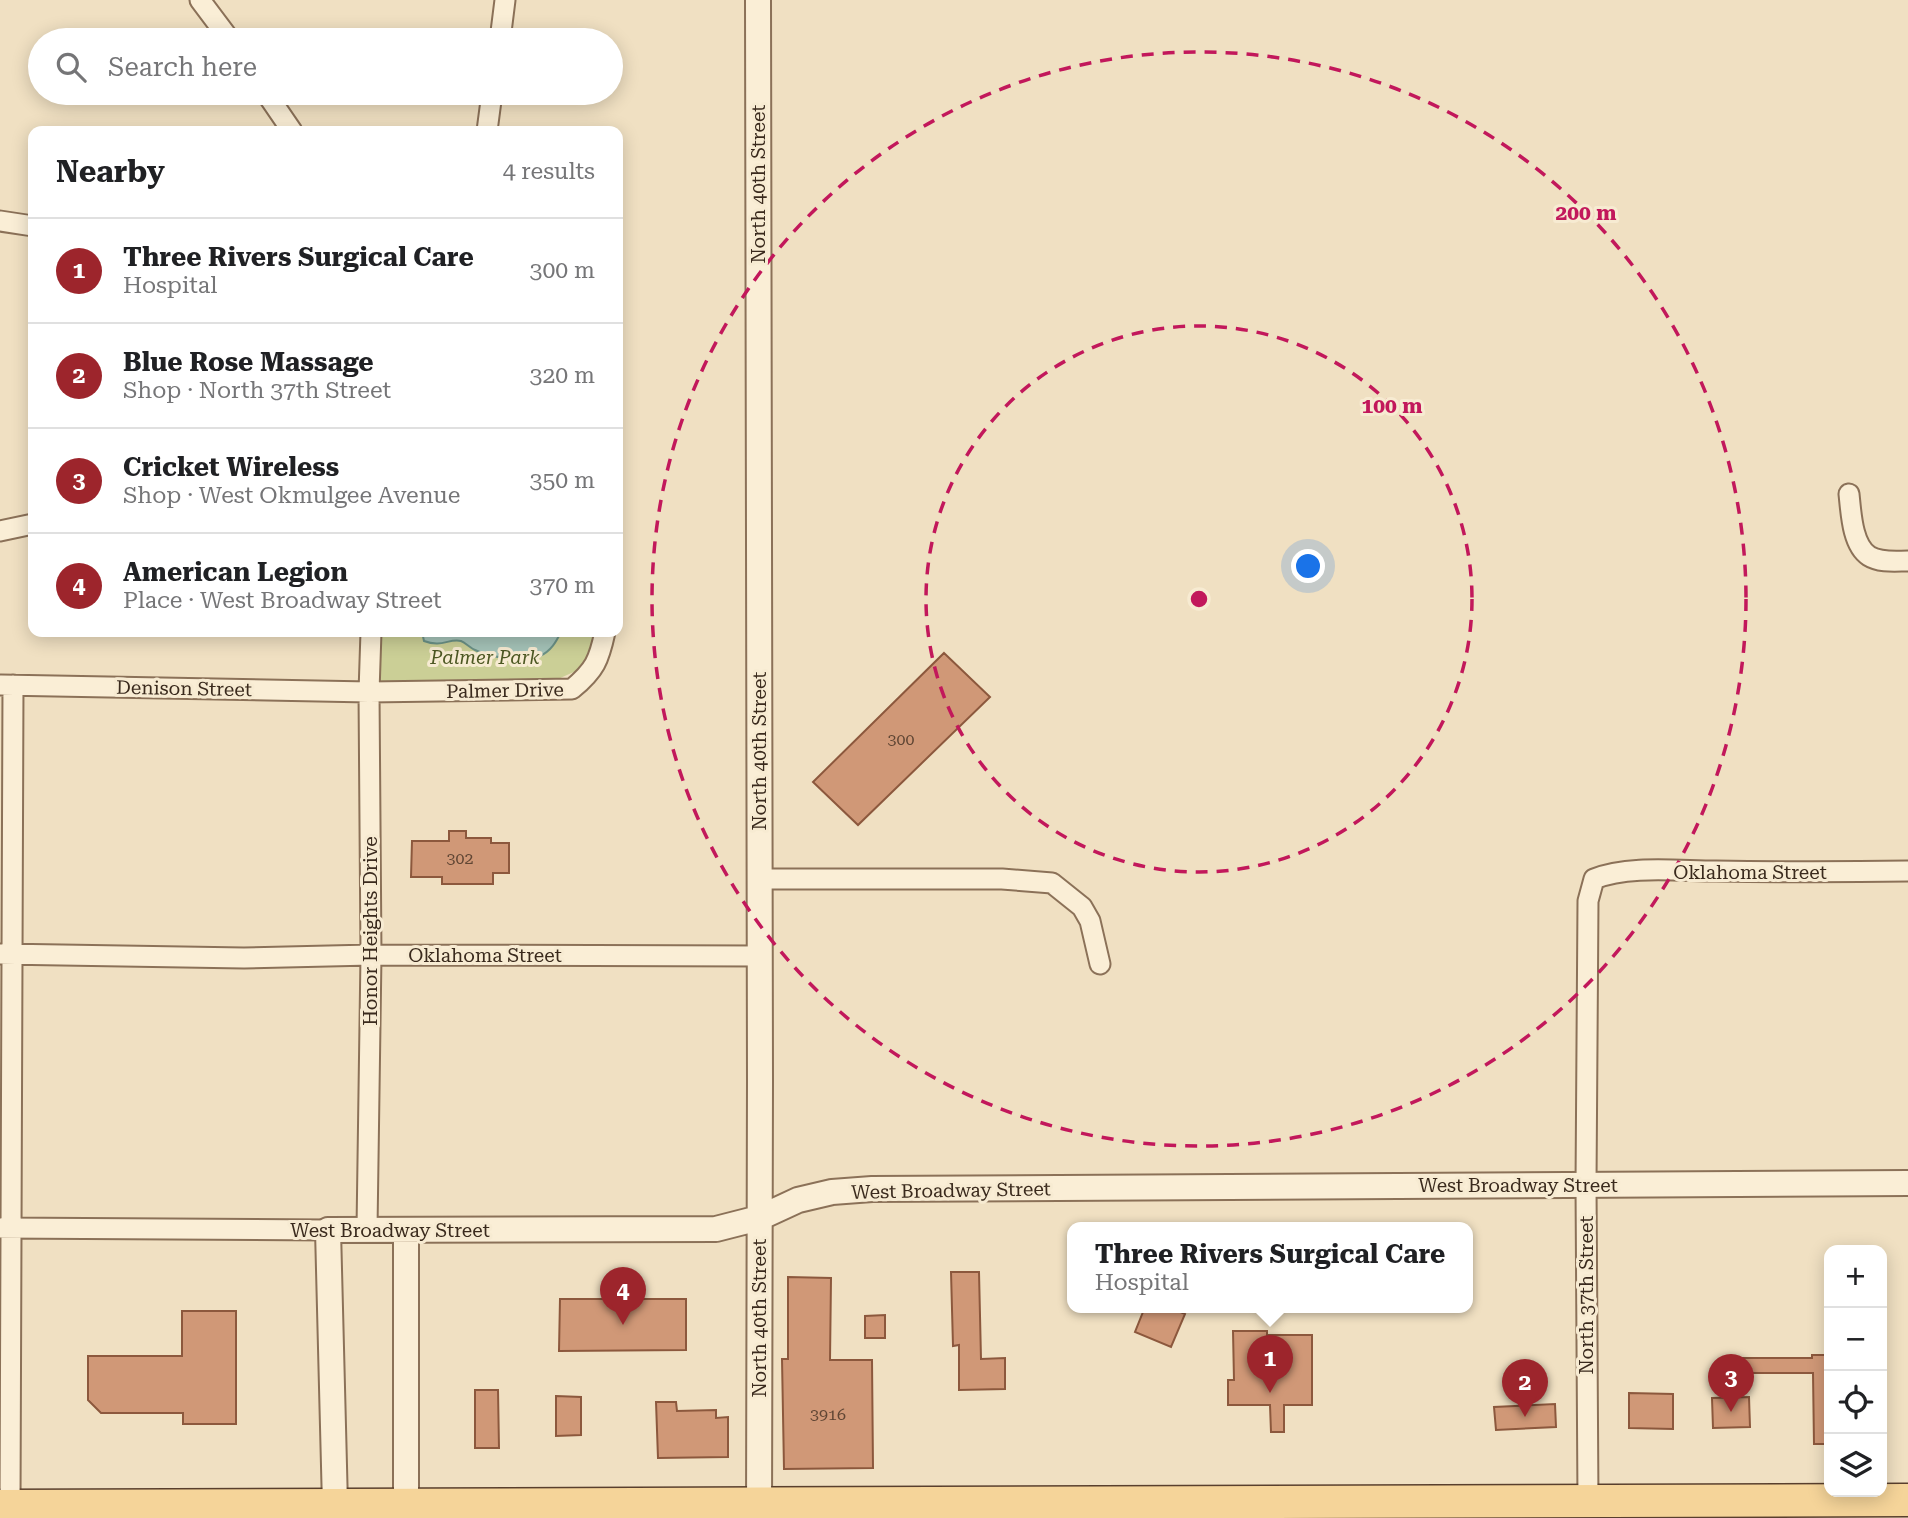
<!DOCTYPE html>
<meta charset="utf-8">
<style>
:root{--surface:#fff;--page:#f2f2f2;--text:#202124;--muted:#757577;--line:#e0e0e0;--accent:#9d252c}
body{margin:0;font-family:"Roboto Serif",serif;background:var(--page);color:var(--text)}
.controls{position:absolute;right:21px;bottom:21px;display:grid;overflow:hidden;border-radius:14px;box-shadow:0 4px 18px #0003}
.controls button{width:63px;height:63px;display:grid;place-items:center;padding:0;border:0;border-bottom:2px solid var(--line);background:var(--surface);color:var(--text);font:35px sans-serif}
.you{position:absolute;left:1309px;top:567px;width:24px;height:24px;margin:-18px;border:5px solid #fff;border-radius:50%;background:#1a73e8;box-shadow:0 0 0 10px #1a73e833}
.badge{display:grid;place-items:center;width:46px;height:46px;border-radius:50%;background:var(--accent);color:#fff;font-size:23px;font-weight:700}
.pin{position:absolute;translate:-50% -58px;filter:drop-shadow(0 2px 4px #0008)}
.pin::after{content:'';position:absolute;top:37px;width:24px;height:21px;background:inherit;clip-path:polygon(0 0,100% 0,50% 100%)}
.popup{position:absolute;left:1067px;top:1222px;width:406px;height:91px;box-sizing:border-box;display:grid;place-content:center;border-radius:14px;background:var(--surface);filter:drop-shadow(0 2px 5px #0005);font-size:23px;white-space:nowrap;color:var(--muted)}
.popup b{font-size:26px;color:var(--text)}
.popup::after{content:'';position:absolute;left:50%;top:100%;margin-left:-14px;border:14px solid transparent;border-top-color:var(--surface)}
.list{margin:0;padding:0;list-style:none}
h2{display:flex;justify-content:space-between;align-items:center;height:91px;margin:0;padding:0 28px;font-size:30px}
h2 small{font-size:23px;font-weight:400;color:var(--muted)}
.list li{display:grid;grid-template-columns:46px 1fr auto;gap:21px;align-items:center;box-sizing:border-box;height:105px;padding:0 28px;border-top:2px solid var(--line)}
.list b{display:block;font-size:26px;white-space:nowrap}
.list p{margin:0;font-size:23px;white-space:nowrap;color:var(--muted)}
.list em{font-size:23px;font-style:normal;color:var(--muted)}
.icon{flex:none;width:38px;height:38px;fill:none;stroke:currentColor;stroke-width:2;stroke-linecap:round;stroke-linejoin:round}
.map{position:relative;flex:none;width:1908px;height:1518px;overflow:hidden}
.search{position:absolute;background:var(--surface);box-shadow:0 4px 18px #0003;left:28px;top:28px;width:595px;height:77px;display:flex;align-items:center;gap:18px;box-sizing:border-box;padding:0 24px;border-radius:38px;color:var(--muted);font-size:26px}
.panel{position:absolute;background:var(--surface);box-shadow:0 4px 18px #0003;left:28px;top:126px;width:595px;height:511px;border-radius:14px}
.map>svg:first-child{display:block}
.green{fill:#cbcf96}
.water{fill:#a5c3b8;stroke:#6b9186;stroke-width:2}
.building{fill:#d09877;stroke:#8c583d;stroke-width:2}
.lines{fill:none;stroke-linecap:round;stroke-linejoin:round}
.minor-casing{stroke:#8b7158;stroke-width:23}
.tertiary-casing{stroke:#8b7158;stroke-width:28}
.primary-casing{stroke:#593f2d;stroke-width:35}
.minor{stroke:#faeed6;stroke-width:19}
.tertiary{stroke:#faeed6;stroke-width:24}
.primary{stroke:#f5d499;stroke-width:32}
.ring{fill:none;stroke:#c2185b;stroke-width:3.5;stroke-dasharray:12 9}
.labels{text-anchor:middle;stroke-width:6;stroke-linejoin:round;paint-order:stroke}
.number-label{font-size:16px;fill:#604634}
.street-label{font-size:19px;fill:#3a2a1d;stroke:#f7ebd2}
.park-label{font-size:19px;font-style:italic;fill:#4d5823;stroke:#f7ebd2}
.centre{fill:#c2185b;stroke:#f7ebd2;stroke-width:3.5}
.ring-label{font-size:21px;text-anchor:middle;font-weight:bold;fill:#c2185b;stroke:#f7ebd2;stroke-width:6;stroke-linejoin:round;paint-order:stroke}
</style>
<div class="map">
<svg width="1908" height="1518" viewBox="0 0 1908 1518">
<rect width="100%" height="100%" fill="#f0e0c2"/>
<!-- green -->
<path class="green" d="M378,632H596V650L585,667L549,683L375,681Z"/>
<!-- water -->
<path class="water" d="M422,632H561C556,642 551,651 540,656C526,663 489,657 475,650C470,648 466,643 461,641C449,638 442,648 424,641Z"/>
<!-- building -->
<path class="building" d="M944,653L990,697L858,825L813,782Z
M449,831H466V838H491V843H509V873H493V884H442V877H411L412,841H449Z
M951,1272H979L981,1359L1005,1358V1389L959,1390V1345L953,1346Z
M788,1277L831,1278L830,1360H872L873,1468L784,1469L782,1359H788Z
M560,1299H686V1350L559,1351Z
M1145,1307H1169L1185,1314L1171,1347L1135,1332Z
M182,1311H236V1424H183V1413H101L88,1400V1356H182Z
M885,1315V1338H865V1316Z
M1233,1331H1267V1335H1312V1405H1284V1432H1271L1270,1405H1228V1380H1234Z
M1812,1355H1829V1444H1814L1813,1373H1740V1358H1812Z
M475,1390H498L499,1448H475Z
M1629,1393L1673,1394V1429L1629,1428Z
M556,1396L581,1397V1435L556,1436Z
M1749,1397L1750,1427L1713,1428L1712,1398Z
M656,1402H676L677,1411L716,1410V1418L728,1417V1457L658,1458Z
M1555,1404L1556,1427L1496,1430L1494,1407Z"/>
<g class="lines">
<!-- minor casing -->
<g class="minor-casing">
<path id="minor" d="M200,0L230,40
M500,40L505,0
M266,93L292,131
M487,131L492,93
M0,221L33,226
M1849,494C1851,512 1852,545 1869,556C1880,563 1896,561 1908,561
M0,531L33,524
M1,685L369,692L572,689C595,670 599,660 605,632
M759,879H1002L1052,883L1082,907L1090,921L1100,964
M1,954L244,958L371,955L760,956
M0,1228L328,1230
M367,1229L371,955L369,692L371,632
M1588,1501L1586,1185L1588,901L1594,879C1628,865 1679,871 1716,871C1780,872 1844,872 1908,871
M10,1506L13,685"/>
</g>
<!-- tertiary casing -->
<g class="tertiary-casing">
<path id="tertiary" d="M758,0L760,1080L759,1518
M406,1230V1505
M335,1505L328,1230L716,1229L759,1218L798,1200L832,1192L872,1189L1908,1183"/>
</g>
<!-- primary casing -->
<g class="primary-casing">
<path id="primary" d="M0,1506L1908,1500"/>
</g>
<!-- minor -->
<use href="#minor" class="minor"/>
<!-- tertiary -->
<use href="#tertiary" class="tertiary"/>
<!-- primary -->
<use href="#primary" class="primary"/>
</g>
<!-- distance rings -->
<g class="ring">
<circle cx="1199" cy="599" r="273"/>
<circle cx="1199" cy="599" r="547"/>
</g>
<g class="labels">
<!-- number labels -->
<g class="number-label">
<text x="901" y="745">300</text>
<text x="460" y="864">302</text>
<text x="828" y="1420">3916</text>
</g>
<!-- street labels -->
<g class="street-label">
<text transform="translate(758 184) rotate(-90)" y="7">North 40th Street</text>
<text transform="translate(184 688) rotate(1)" y="7">Denison Street</text>
<text transform="translate(505 690) rotate(-1)" y="7">Palmer Drive</text>
<text transform="translate(759 751) rotate(-90)" y="7">North 40th Street</text>
<text x="1750" y="879">Oklahoma Street</text>
<text transform="translate(370 931) rotate(-90)" y="7">Honor Heights Drive</text>
<text x="485" y="962">Oklahoma Street</text>
<text x="1518" y="1192">West Broadway Street</text>
<text transform="translate(951 1190) rotate(-1)" y="7">West Broadway Street</text>
<text x="390" y="1237">West Broadway Street</text>
<text transform="translate(1586 1295) rotate(-90)" y="7">North 37th Street</text>
<text transform="translate(759 1318) rotate(-90)" y="7">North 40th Street</text>
</g>
<!-- park labels -->
<g class="park-label">
<text x="485" y="664">Palmer Park</text>
</g>
</g>
<circle cx="1199" cy="599" r="10" class="centre"/>
<g class="ring-label">
<text x="1586" y="220">200 m</text>
<text x="1392" y="413">100 m</text>
</g>
</svg>
<div class="controls">
<button>+</button>
<button>−</button>
<button><svg class="icon" aria-label="locate" viewBox="0 0 24 24"><circle cx="12" cy="12" r="6"/><path d="M12 2v4M12 18v4M2 12h4M18 12h4"/></svg></button>
<button><svg class="icon" aria-label="layers" viewBox="0 0 24 24"><path d="M12 4l9 5-9 5-9-5zM3 14l9 5 9-5"/></svg></button>
</div>
<div class="you"></div>
<div class="pin badge" style="left:1270px;top:1393px">1</div>
<div class="popup"><b>Three Rivers Surgical Care</b>Hospital</div>
<div class="pin badge" style="left:1525px;top:1417px">2</div>
<div class="pin badge" style="left:1731px;top:1412px">3</div>
<div class="pin badge" style="left:623px;top:1325px">4</div>
<div class="search"><svg class="icon" aria-label="search" viewBox="0 0 24 24"><circle cx="10" cy="10" r="6"/><path d="M15 15l6 6"/></svg>Search here</div>
<section class="panel">
<h2>Nearby<small>4 results</small></h2>
<ul class="list">
<li><span class="badge">1</span><div><b>Three Rivers Surgical Care</b><p>Hospital</p></div><em>300 m</em></li>
<li><span class="badge">2</span><div><b>Blue Rose Massage</b><p>Shop · North 37th Street</p></div><em>320 m</em></li>
<li><span class="badge">3</span><div><b>Cricket Wireless</b><p>Shop · West Okmulgee Avenue</p></div><em>350 m</em></li>
<li><span class="badge">4</span><div><b>American Legion</b><p>Place · West Broadway Street</p></div><em>370 m</em></li>
</ul>
</section>
</div>
